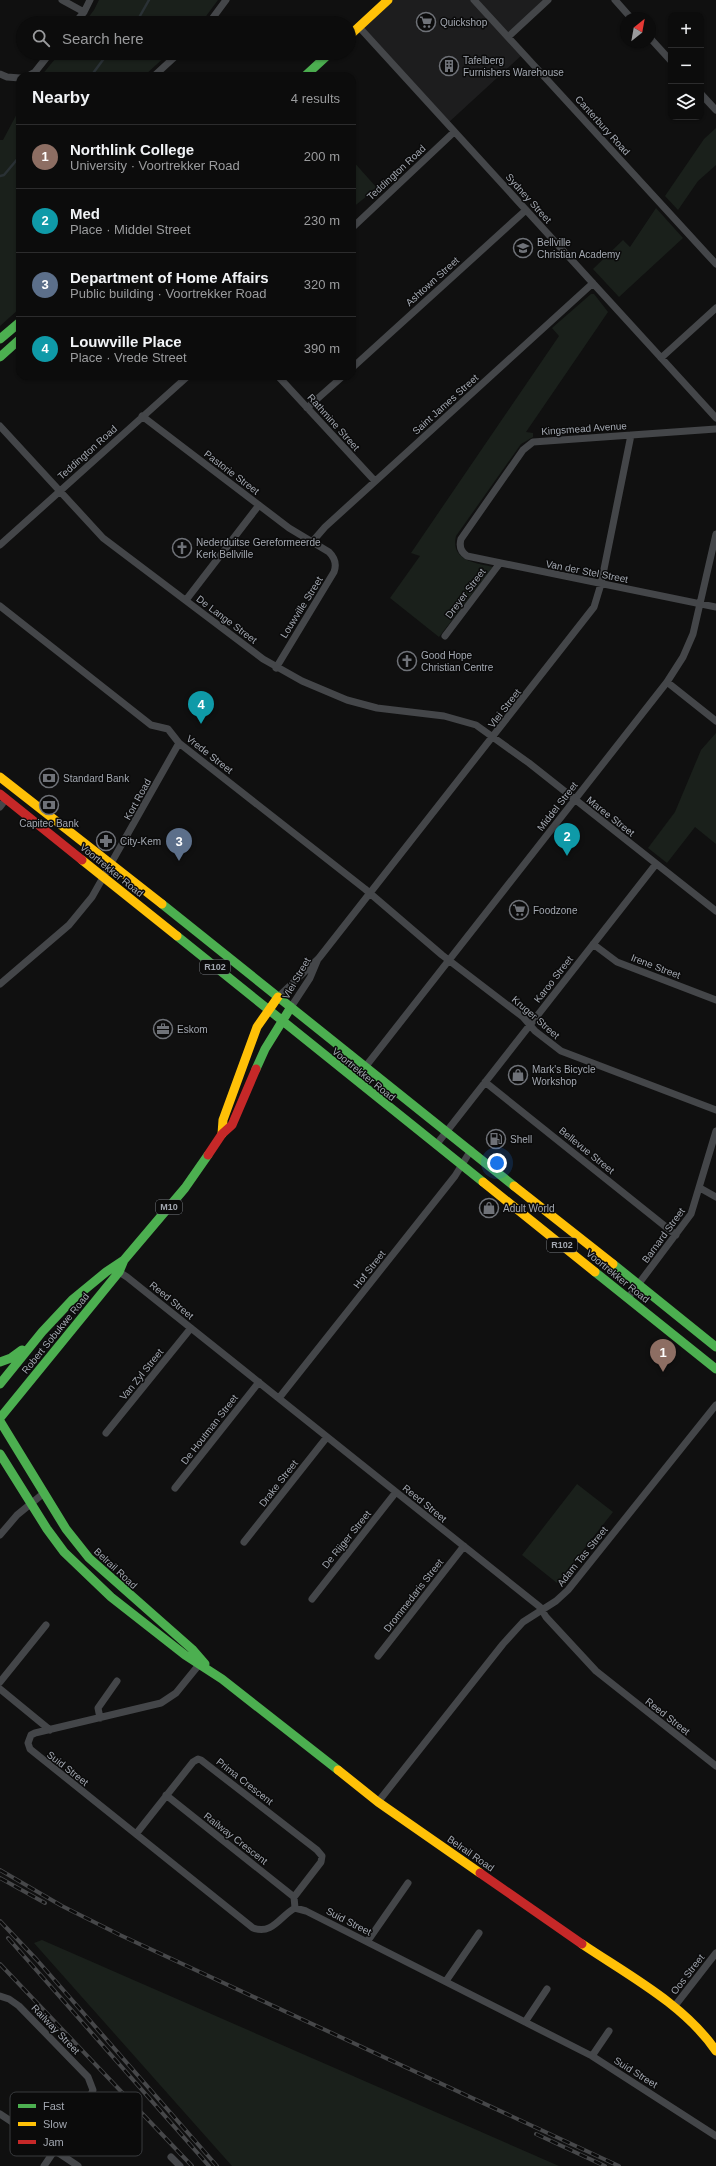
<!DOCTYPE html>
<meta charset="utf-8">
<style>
:root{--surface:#0c0c0c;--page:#1a1a1a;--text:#f1f3f6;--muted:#9a9b9d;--line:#2c2c2d;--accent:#6f7278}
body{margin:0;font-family:Helvetica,sans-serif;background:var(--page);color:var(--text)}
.controls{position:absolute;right:12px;top:12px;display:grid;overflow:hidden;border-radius:8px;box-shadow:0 1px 3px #0004}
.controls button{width:36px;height:36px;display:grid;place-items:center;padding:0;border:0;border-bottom:1px solid var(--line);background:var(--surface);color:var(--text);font:20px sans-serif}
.compass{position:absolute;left:620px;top:12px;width:36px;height:36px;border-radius:50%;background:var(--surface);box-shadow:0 1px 3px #0004;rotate:31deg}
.you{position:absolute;left:497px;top:1163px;width:14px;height:14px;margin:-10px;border:3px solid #fff;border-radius:50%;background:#1a73e8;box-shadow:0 0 0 6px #1a73e833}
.badge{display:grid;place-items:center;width:26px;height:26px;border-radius:50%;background:var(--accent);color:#fff;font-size:13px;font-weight:700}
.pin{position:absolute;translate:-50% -33px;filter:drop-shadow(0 1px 2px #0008)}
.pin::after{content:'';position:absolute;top:21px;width:14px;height:12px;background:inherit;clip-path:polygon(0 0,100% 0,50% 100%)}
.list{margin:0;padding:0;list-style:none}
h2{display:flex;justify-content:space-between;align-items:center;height:52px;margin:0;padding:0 16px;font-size:17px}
h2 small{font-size:13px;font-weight:400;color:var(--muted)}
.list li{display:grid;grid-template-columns:26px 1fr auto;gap:12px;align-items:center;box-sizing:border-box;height:64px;padding:0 16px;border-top:1px solid var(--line)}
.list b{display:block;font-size:15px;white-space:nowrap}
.list p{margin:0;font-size:13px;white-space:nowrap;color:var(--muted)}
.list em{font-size:13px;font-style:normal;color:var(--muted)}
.icon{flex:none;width:22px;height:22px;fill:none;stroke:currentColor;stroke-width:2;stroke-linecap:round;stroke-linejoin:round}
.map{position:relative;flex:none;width:716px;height:2166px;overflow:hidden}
.search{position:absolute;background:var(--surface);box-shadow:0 1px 3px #0004;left:16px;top:16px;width:340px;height:44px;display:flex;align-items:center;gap:10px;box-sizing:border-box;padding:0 14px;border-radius:22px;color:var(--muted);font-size:15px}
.panel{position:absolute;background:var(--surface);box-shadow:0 1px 3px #0004;left:16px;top:72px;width:340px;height:308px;border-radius:12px}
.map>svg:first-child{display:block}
.built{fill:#1d1d1e}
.green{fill:#1a201b}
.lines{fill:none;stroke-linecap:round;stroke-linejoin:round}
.stream{stroke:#2a3135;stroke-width:2.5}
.street{stroke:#444649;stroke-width:7}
.fast{stroke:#4caf50;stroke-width:9}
.slow{stroke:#ffc107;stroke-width:9}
.jam{stroke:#c62828;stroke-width:9}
.rail-casing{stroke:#464749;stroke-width:4}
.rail{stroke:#0b0b0b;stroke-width:2.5;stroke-dasharray:8;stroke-linecap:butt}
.labels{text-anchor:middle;stroke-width:3;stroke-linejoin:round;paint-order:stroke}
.shield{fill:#0b0b0b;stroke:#75787e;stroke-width:1}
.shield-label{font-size:9px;font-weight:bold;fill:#a2a7b0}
.poi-label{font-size:10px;fill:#a2a7b0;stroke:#0b0b0b;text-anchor:start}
.street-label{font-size:10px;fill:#a2a7b0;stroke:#0b0b0b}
.key{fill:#0b0b0b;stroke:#383a3d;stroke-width:1}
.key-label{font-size:11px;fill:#a2a7b0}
</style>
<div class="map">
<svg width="716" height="2166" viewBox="0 0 716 2166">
<rect width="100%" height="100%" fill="#101010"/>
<!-- built -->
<path class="built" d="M390,0H547L507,37L523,54L448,123L361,27Z"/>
<!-- green -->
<path class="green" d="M99,0H218L201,23H84L94,10Z
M60,53H169L144,76H41Z
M20,108V308L0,326V140H3Z
M716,128V165L698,181L678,210L665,196L704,139Z
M352,160L377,188L352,208Z
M656,208L683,238L619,297L593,269L623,240L630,247Z
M591,294H594L608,312L526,432L533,433V437L521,444L456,536C450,561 476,563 493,567L439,637L390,598L420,556L411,553L559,336L552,328Z
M716,733V844L695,827L667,863L648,848L675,812L701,750Z
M577,1484L613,1512L557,1583L522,1555Z
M42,1940L559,2166H232L34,1943Z"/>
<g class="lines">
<!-- stream -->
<path class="stream" d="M136,23L149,0
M91,76L108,53
M0,176L4,175L20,156"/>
<!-- street -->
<path class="street" d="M62,0L84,12
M474,0L716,264
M615,0L631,18
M75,23L84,12L90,0
M209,23L226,0
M359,27L716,418
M508,37L548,0
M650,38L671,61
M0,74L7,77L20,78
M28,76L35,72L50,53
M154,76L179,53
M701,94L716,110
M352,228L454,132
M661,358L716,308
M352,368L526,210
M278,376L375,481
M307,408L343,376
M142,416L289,528L329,552C335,558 337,564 334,572L276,668
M0,426L103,538L263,659L302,681L347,700L377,708L444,716L476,725L529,763L716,911
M716,429L533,442L523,450L461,539C459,546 461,552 467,556L716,607
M312,542L325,527L593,283
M0,545L188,376
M186,600L259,505
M0,606L151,725L168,729L179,743L365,889L442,955L523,1017L535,1031L561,1051L716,1110
M445,636L500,563
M667,682L716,721
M0,807L6,799
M593,944L617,962L716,1000
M0,984L69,925L92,897L179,743
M278,997L319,958L594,607L601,584L631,435
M291,1007L310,978L318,959
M366,1066L667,682L683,657L693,634L716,534
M485,1082L676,1235
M436,1145L656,864
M700,1188L716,1197
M116,1270L127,1277L540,1607L546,1617L596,1671L716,1766
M628,1298L691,1214L716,1131
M279,1398L455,1176L471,1150
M106,1433L191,1328
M175,1488L259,1382
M0,1535L17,1515L44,1493
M244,1542L327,1437
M312,1599L396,1492
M378,1656L464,1546
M202,1661L176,1693L161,1703L35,1733L31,1735L28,1743L30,1749L253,1928C273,1935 280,1916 295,1908L306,1911L592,2056L716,2136
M0,1682L46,1625
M0,1689L50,1730
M100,1718L98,1708L117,1681
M166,1795L294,1897
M378,1802L503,1644L523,1622L556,1601L568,1590L716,1405
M136,1834L193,1762L198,1759L201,1760L317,1850L322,1856L321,1862L294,1897L295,1908
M367,1942L408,1883
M446,1981L479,1933
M0,1996L9,1999L19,2006L88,2077L93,2090L88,2101L44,2166
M674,2007L716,1953
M525,2022L547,1989
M592,2056L609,2031
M0,2114L78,2166
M171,2157L180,2166"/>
<!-- fast -->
<path class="fast" d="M305,76L330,53
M0,339L20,322
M0,357L20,339
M162,904L514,1186
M177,936L483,1182
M256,1069L265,1049L291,1007
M613,1264L716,1347
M595,1272L716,1369
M0,1362L11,1358L22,1350
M0,1384L42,1332L72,1300L106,1272L124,1260L185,1188L208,1155
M0,1418L119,1272L124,1260
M0,1421L66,1529L89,1558L192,1649L205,1664
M0,1454L47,1529L64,1552L111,1597L185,1655L222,1679L338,1770"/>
<!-- slow -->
<path class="slow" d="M349,36L388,0
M0,777L162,904
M82,860L177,936
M222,1134L223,1120L257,1027L278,997
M483,1182L595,1272
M514,1186L613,1264
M338,1770L378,1802L480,1873
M582,1944C628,1975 685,2005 716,2051"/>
<!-- jam -->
<path class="jam" d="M0,794L82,860
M208,1155L222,1134L232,1125L256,1069
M480,1873L582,1944"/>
<!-- rail casing -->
<g class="rail-casing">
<path id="rail" d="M0,1870L62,1906L120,1935L619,2166
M0,1878L45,1903
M0,1921L37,1960L217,2166
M8,1938L209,2166
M0,1964L192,2166
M536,2134L605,2166"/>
</g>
<!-- rail -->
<use href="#rail" class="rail"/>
</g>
<!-- icons -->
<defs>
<g id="supermarket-ring" transform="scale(1)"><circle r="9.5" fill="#0b0b0b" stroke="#6f7278" stroke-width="1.5"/><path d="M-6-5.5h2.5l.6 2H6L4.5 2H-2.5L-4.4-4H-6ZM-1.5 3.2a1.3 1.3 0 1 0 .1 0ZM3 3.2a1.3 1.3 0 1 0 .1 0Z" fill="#6f7278"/></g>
<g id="building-ring" transform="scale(1)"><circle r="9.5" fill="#0b0b0b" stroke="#6f7278" stroke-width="1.5"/><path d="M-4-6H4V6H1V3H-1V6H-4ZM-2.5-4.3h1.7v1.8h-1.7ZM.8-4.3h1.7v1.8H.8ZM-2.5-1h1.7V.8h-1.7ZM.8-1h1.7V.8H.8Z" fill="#6f7278"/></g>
<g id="school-ring" transform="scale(1)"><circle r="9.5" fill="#0b0b0b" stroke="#6f7278" stroke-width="1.5"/><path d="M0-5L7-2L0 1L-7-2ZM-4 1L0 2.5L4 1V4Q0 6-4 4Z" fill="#6f7278"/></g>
<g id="church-ring" transform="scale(1)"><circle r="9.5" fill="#0b0b0b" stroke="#6f7278" stroke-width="1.5"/><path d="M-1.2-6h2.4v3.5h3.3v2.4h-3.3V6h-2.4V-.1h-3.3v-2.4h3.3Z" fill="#6f7278"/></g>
<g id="bank-ring" transform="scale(1)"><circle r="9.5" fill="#0b0b0b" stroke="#6f7278" stroke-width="1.5"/><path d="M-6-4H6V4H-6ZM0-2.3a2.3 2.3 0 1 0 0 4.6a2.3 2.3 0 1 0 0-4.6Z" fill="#6f7278"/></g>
<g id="pharmacy-ring" transform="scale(1)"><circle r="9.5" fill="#0b0b0b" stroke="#6f7278" stroke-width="1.5"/><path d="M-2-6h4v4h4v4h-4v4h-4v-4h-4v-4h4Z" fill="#6f7278"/></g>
<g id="office-ring" transform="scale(1)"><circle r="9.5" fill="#0b0b0b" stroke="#6f7278" stroke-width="1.5"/><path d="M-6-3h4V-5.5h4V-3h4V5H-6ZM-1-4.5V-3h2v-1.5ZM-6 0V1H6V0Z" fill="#6f7278"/></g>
<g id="shop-ring" transform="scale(1)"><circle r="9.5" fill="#0b0b0b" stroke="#6f7278" stroke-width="1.5"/><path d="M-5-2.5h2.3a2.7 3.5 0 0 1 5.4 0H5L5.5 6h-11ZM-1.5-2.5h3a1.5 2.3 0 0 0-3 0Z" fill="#6f7278"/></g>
<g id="fuel-ring" transform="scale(1)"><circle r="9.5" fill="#0b0b0b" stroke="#6f7278" stroke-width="1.5"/><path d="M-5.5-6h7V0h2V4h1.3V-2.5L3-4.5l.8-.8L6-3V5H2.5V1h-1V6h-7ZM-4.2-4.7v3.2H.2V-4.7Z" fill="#6f7278"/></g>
</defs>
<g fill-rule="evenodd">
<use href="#supermarket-ring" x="426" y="22"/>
<use href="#building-ring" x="449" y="66"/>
<use href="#school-ring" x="523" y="248"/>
<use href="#church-ring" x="182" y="548"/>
<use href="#church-ring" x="407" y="661"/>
<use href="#bank-ring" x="49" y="778"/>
<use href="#bank-ring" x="49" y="805"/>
<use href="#pharmacy-ring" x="106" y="841"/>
<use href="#supermarket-ring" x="519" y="910"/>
<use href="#office-ring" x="163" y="1029"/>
<use href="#shop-ring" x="518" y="1075"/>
<use href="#fuel-ring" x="496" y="1139"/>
<use href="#shop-ring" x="489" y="1208"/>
</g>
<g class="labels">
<!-- shield labels -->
<g class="shield">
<rect x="200" y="960" width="30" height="14" rx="3"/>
<rect x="156" y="1200" width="26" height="14" rx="3"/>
<rect x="547" y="1238" width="30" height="14" rx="3"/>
</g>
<g class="shield-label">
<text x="215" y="970">R102</text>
<text x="169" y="1210">M10</text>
<text x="562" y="1248">R102</text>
</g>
<!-- poi labels -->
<g class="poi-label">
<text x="440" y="26">Quickshop</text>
<text x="463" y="64">Tafelberg<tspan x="463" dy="12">Furnishers Warehouse</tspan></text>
<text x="537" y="246">Bellville<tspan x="537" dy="12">Christian Academy</tspan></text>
<text x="196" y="546">Nederduitse Gereformeerde<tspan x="196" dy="12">Kerk Bellville</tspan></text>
<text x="421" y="659">Good Hope<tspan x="421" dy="12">Christian Centre</tspan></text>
<text x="63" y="782">Standard Bank</text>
<text x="49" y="827" text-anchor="middle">Capitec Bank</text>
<text x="120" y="845">City-Kem</text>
<text x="533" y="914">Foodzone</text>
<text x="177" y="1033">Eskom</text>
<text x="532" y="1073">Mark's Bicycle<tspan x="532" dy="12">Workshop</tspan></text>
<text x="510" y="1143">Shell</text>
<text x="503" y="1212">Adult World</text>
</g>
<!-- street labels -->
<g class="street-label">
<text transform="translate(603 125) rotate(48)" y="4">Canterbury Road</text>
<text transform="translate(396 172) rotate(-43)" y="4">Teddington Road</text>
<text transform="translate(529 198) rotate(48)" y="4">Sydney Street</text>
<text transform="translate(432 281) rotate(-42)" y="4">Ashtown Street</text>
<text transform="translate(445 404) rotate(-42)" y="4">Saint James Street</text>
<text transform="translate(334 422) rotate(48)" y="4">Rathmine Street</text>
<text transform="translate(584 428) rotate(-4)" y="4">Kingsmead Avenue</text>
<text transform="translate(87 452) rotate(-42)" y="4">Teddington Road</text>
<text transform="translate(232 472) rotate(37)" y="4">Pastorie Street</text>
<text transform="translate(587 571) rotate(11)" y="4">Van der Stel Street</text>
<text transform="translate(465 593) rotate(-53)" y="4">Dreyer Street</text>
<text transform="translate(301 607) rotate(-58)" y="4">Louwville Street</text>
<text transform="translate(227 619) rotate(37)" y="4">De Lange Street</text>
<text transform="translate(504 708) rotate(-52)" y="4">Vlei Street</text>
<text transform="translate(210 754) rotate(38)" y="4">Vrede Street</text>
<text transform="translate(137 799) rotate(-61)" y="4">Kort Road</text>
<text transform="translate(557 806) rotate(-52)" y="4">Middel Street</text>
<text transform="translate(611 816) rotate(38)" y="4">Maree Street</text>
<text transform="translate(112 870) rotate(39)" y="4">Voortrekker Road</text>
<text transform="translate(656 966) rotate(21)" y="4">Irene Street</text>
<text transform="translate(296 978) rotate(-60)" y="4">Vlei Street</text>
<text transform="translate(553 979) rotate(-52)" y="4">Karoo Street</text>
<text transform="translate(536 1017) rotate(41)" y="4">Kruger Street</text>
<text transform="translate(364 1074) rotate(39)" y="4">Voortrekker Road</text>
<text transform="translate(587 1150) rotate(39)" y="4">Bellevue Street</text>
<text transform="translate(663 1235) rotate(-54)" y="4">Barnard Street</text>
<text transform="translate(369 1269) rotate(-52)" y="4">Hof Street</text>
<text transform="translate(618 1276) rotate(39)" y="4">Voortrekker Road</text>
<text transform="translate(172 1300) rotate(39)" y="4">Reed Street</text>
<text transform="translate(55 1333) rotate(-51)" y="4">Robert Sobukwe Road</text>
<text transform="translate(141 1374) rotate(-51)" y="4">Van Zyl Street</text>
<text transform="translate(209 1429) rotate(-52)" y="4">De Houtman Street</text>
<text transform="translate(278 1483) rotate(-52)" y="4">Drake Street</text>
<text transform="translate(425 1503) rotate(39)" y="4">Reed Street</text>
<text transform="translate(346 1539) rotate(-51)" y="4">De Rijger Street</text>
<text transform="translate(582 1556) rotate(-51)" y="4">Adam Tas Street</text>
<text transform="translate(116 1568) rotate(43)" y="4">Belrail Road</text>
<text transform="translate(413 1595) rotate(-52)" y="4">Drommedaris Street</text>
<text transform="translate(668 1716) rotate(38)" y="4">Reed Street</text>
<text transform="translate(68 1768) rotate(38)" y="4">Suid Street</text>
<text transform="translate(245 1781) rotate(38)" y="4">Prima Crescent</text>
<text transform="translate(236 1838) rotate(38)" y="4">Railway Crescent</text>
<text transform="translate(471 1853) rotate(35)" y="4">Belrail Road</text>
<text transform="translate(349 1921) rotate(27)" y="4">Suid Street</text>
<text transform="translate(687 1974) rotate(-52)" y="4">Oos Street</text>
<text transform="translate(56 2029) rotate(46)" y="4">Railway Street</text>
<text transform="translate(636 2072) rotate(32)" y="4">Suid Street</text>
</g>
</g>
<!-- legend -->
<rect x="10" y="2092" width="132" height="64" rx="6" class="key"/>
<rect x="18" y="2104" width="18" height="4" fill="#4caf50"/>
<rect x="18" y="2122" width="18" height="4" fill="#ffc107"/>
<rect x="18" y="2140" width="18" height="4" fill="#c62828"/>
<g class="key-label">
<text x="43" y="2110">Fast</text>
<text x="43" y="2128">Slow</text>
<text x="43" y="2146">Jam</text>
</g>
</svg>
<div class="controls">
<button>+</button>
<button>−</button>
<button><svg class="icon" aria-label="layers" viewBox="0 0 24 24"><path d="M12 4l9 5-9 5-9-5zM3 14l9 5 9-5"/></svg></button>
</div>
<svg class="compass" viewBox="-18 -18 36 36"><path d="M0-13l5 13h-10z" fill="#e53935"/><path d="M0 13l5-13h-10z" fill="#9a9b9d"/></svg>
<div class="you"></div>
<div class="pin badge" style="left:663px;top:1372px;background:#8d6e63">1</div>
<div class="pin badge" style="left:567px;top:856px;background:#0f9aa8">2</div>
<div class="pin badge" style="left:179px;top:861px;background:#5c6f8a">3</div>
<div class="pin badge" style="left:201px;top:724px;background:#0f9aa8">4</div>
<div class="search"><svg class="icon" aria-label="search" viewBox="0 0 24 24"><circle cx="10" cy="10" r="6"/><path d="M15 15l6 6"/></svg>Search here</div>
<section class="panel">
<h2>Nearby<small>4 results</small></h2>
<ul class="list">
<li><span class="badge" style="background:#8d6e63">1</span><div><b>Northlink College</b><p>University · Voortrekker Road</p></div><em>200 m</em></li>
<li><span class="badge" style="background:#0f9aa8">2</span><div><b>Med</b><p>Place · Middel Street</p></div><em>230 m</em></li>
<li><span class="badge" style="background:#5c6f8a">3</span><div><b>Department of Home Affairs</b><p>Public building · Voortrekker Road</p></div><em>320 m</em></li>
<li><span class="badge" style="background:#0f9aa8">4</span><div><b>Louwville Place</b><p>Place · Vrede Street</p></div><em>390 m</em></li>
</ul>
</section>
</div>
